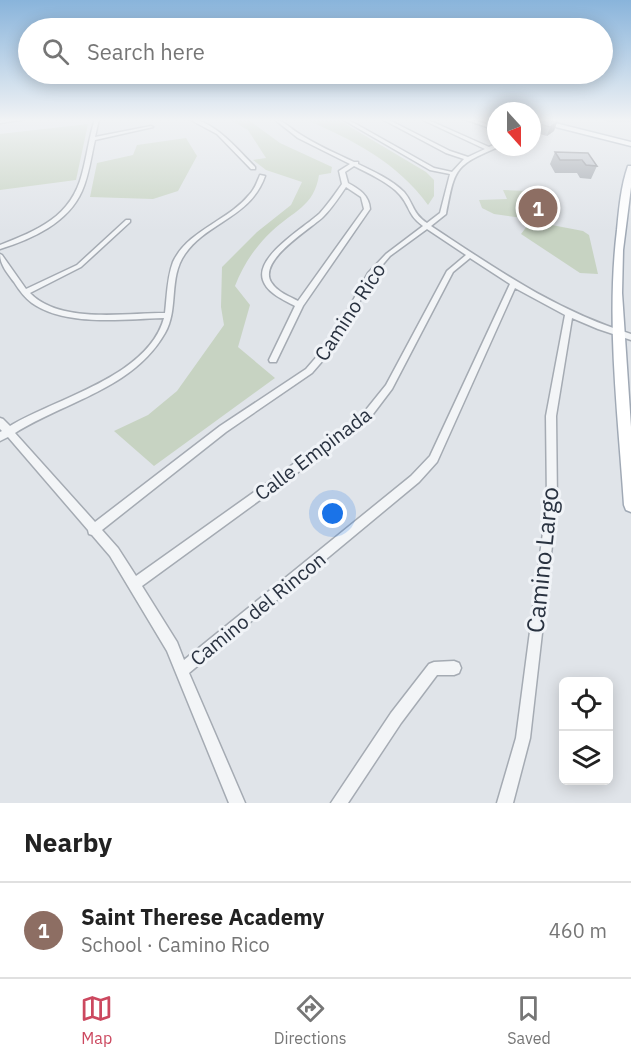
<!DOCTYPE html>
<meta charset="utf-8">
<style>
:root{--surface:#fff;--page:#f6f6f6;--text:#222;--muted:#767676;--line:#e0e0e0;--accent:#cc485f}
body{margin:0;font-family:"IBM Plex Sans",sans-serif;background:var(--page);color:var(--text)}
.controls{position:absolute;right:18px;bottom:18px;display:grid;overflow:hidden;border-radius:9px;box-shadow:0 3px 15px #0003}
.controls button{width:54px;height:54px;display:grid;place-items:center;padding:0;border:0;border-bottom:2px solid var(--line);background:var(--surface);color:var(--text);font:30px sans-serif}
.compass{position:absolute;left:487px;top:102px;width:54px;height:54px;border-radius:50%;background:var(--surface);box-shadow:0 3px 15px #0003;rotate:159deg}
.you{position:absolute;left:333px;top:514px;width:21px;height:21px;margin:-15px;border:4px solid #fff;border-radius:50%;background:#1a73e8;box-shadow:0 0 0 9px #1a73e833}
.badge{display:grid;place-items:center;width:39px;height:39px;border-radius:50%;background:var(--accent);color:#fff;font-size:20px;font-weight:700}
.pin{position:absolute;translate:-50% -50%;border:3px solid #fff;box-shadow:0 2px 6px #0006}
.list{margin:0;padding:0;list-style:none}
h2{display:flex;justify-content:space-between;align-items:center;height:78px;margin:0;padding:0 24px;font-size:26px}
h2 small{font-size:20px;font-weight:400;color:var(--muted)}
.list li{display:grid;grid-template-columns:39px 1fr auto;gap:18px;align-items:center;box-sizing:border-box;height:96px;padding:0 24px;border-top:2px solid var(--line)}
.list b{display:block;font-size:22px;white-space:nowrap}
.list p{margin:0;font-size:20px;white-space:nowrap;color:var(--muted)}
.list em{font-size:20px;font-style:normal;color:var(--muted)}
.icon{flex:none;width:33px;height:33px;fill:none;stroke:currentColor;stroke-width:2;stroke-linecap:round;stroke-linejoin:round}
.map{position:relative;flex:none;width:631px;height:803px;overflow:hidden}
.search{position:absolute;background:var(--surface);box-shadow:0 3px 15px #0003;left:18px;right:18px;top:18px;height:66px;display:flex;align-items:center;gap:15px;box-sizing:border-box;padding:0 21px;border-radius:33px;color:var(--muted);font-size:22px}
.sheet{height:174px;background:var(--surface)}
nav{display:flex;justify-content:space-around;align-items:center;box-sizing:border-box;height:84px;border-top:2px solid var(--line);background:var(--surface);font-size:16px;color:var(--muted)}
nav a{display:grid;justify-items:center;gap:3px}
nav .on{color:var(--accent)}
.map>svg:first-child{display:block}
.green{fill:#c7d3c2}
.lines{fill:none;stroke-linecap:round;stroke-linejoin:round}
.minor-casing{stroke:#a5abb3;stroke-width:3}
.major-casing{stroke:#a0a9b5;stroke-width:3}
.minor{fill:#f3f5f7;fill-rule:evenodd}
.major{fill:#fff;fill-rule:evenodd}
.wall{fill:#9ea3aa}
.shaded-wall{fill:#81848b}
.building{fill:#b8bdc6;stroke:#81848b;stroke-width:1.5}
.labels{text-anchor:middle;stroke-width:6;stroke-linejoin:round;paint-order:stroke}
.street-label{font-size:20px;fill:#293240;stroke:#f0f3f7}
.near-street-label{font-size:24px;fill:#293240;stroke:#f0f3f7}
</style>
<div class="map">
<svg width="631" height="803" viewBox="0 0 631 803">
<rect width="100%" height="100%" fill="#e0e4e9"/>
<!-- green -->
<path class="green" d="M229,119H247L280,143L332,167L331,173L319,175C314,207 293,211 272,231C255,247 243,265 235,286L250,305L238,347L275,378L154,466L114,431L148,415L177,391L224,325L221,307L222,267L257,232L291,205L302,182L266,170L253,160L266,158L248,130Z
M304,119H337L426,172L434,180V196L428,205C398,163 352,139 304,119Z
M88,124L76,180L0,190V134Z
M186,138L197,156L178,191L153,199L90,197L97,163L133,155L137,145Z
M503,190L527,191L531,203L522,218L494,214L482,208L479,200L507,199Z
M531,221L583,231L589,235L598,274L580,273L521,234Z"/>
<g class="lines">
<!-- minor casing -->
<g class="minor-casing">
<path id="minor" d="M15,119H27L0,123V121Z
M95,119H99L95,137L151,126L153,127L95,140C91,157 89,175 82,191C68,223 32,239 0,249V245C38,230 71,217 82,174C87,156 89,137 95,119Z
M189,119C213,119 239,151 255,167V169H251L217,134Z
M274,119C282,119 291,129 298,133C316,145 335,153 354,162H358V164C373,171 392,180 404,192C414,204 412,213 427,223L440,213L450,174L430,170L342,119H347L434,168L452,172L464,159L446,153L382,119H387L450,151L468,157L485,149L421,119H426L489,147L496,144V147H498C454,166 455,168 446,214L431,226C498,270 554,310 631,334V340L598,329L572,318L556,416L557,502L530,738L513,803H497L516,738L547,502L546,416L565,315L515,288L437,462L419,482L189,673L245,803H229L167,651L110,556L92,535L89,534L88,530L8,437L0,441V432L2,431L0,429V418L3,419L10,426C56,398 148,377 164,318C124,319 66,327 32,303C25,298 19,290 14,282C8,274 0,265 0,254L2,255L26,289L77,265L126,220H130V222L81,267L30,293C60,324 125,313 165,313C167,296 167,278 173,262C188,230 228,221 249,195C255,189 257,182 260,175L265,176C251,217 207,222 185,254C168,278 179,309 165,333C133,389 66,401 15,433L95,522L220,426L306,369L332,339L368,273L386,254L423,226C407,214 411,208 400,195C390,183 368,173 354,166L345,172L348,183C359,189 369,195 370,209L303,306L276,362H270L269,360L295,306C284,300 267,293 263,280C255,256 304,228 320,213C328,204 335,194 342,184L339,171L350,164L298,138ZM346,187L361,197L364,209L298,301C289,296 277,292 271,282C258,260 309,230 323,217C332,208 339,197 346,187ZM427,229L466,255L447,271L386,385L361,416L136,576L118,548L102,530L226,432L312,373L338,343L373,276L390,256ZM470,258L510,284L430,456L411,476L184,660L177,642L142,586L367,422L392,389L453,272Z
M464,119H470L496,127V130Z
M605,119H631V120H607Z
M454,661L459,663L461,668L459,673L454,675H437L401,723L348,803H331L391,713L429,664L434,662Z"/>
</g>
<!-- major casing -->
<g class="major-casing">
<path id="major" d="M532,119H539L631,142V146L532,121Z
M628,166H631V187L623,250L622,293L631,427V512L626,510L624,505C618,414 606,321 617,230C619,209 621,186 628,166Z"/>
</g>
<!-- minor -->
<use href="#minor" class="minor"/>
<!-- major -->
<use href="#major" class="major"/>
</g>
<!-- wall -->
<path class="wall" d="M557,122L554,131L547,136L532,132L536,123Z
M555,152L597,166L591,179L580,178L577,173H555L550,164Z"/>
<!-- shaded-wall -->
<path class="shaded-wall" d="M557,122L554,131L547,136L550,127Z"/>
<!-- building -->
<path class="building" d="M540,119H547L557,122L550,127L536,123Z
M555,152L588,153L597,166L586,165L582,160H560Z"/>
<!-- sky -->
<linearGradient id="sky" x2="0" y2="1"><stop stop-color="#89b4db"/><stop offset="0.52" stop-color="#f1f3f5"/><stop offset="1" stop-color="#f1f3f5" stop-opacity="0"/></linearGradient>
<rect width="631" height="231" fill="url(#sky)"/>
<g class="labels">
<!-- street labels -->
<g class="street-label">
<text transform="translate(350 312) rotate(-57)" y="7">Camino Rico</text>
<text transform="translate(313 454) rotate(-37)" y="7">Calle Empinada</text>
<text transform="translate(258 609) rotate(-39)" y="7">Camino del Rincon</text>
</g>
<!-- near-street labels -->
<g class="near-street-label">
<text transform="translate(543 560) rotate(-84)" y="8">Camino Largo</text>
</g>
</g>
</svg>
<div class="controls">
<button><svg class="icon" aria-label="locate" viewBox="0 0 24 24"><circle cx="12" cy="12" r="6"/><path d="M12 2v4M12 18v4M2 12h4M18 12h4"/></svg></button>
<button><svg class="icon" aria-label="layers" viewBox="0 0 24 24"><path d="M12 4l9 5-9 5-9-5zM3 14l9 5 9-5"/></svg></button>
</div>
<svg class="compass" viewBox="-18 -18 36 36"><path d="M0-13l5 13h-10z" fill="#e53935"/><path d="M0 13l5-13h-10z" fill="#767676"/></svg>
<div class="you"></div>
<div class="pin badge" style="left:538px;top:208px;background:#8d6e63">1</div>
<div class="search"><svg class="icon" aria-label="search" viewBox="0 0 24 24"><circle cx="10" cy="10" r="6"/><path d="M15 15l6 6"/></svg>Search here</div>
</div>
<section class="sheet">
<h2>Nearby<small></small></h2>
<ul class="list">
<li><span class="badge" style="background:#8d6e63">1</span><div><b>Saint Therese Academy</b><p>School · Camino Rico</p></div><em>460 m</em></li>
</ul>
</section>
<nav>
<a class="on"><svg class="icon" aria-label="map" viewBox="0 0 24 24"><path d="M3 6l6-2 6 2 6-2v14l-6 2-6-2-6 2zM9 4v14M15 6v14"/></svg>Map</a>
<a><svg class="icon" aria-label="directions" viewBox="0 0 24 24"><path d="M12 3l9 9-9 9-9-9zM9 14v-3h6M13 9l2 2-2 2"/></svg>Directions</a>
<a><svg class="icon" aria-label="saved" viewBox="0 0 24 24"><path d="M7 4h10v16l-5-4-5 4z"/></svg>Saved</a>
</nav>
